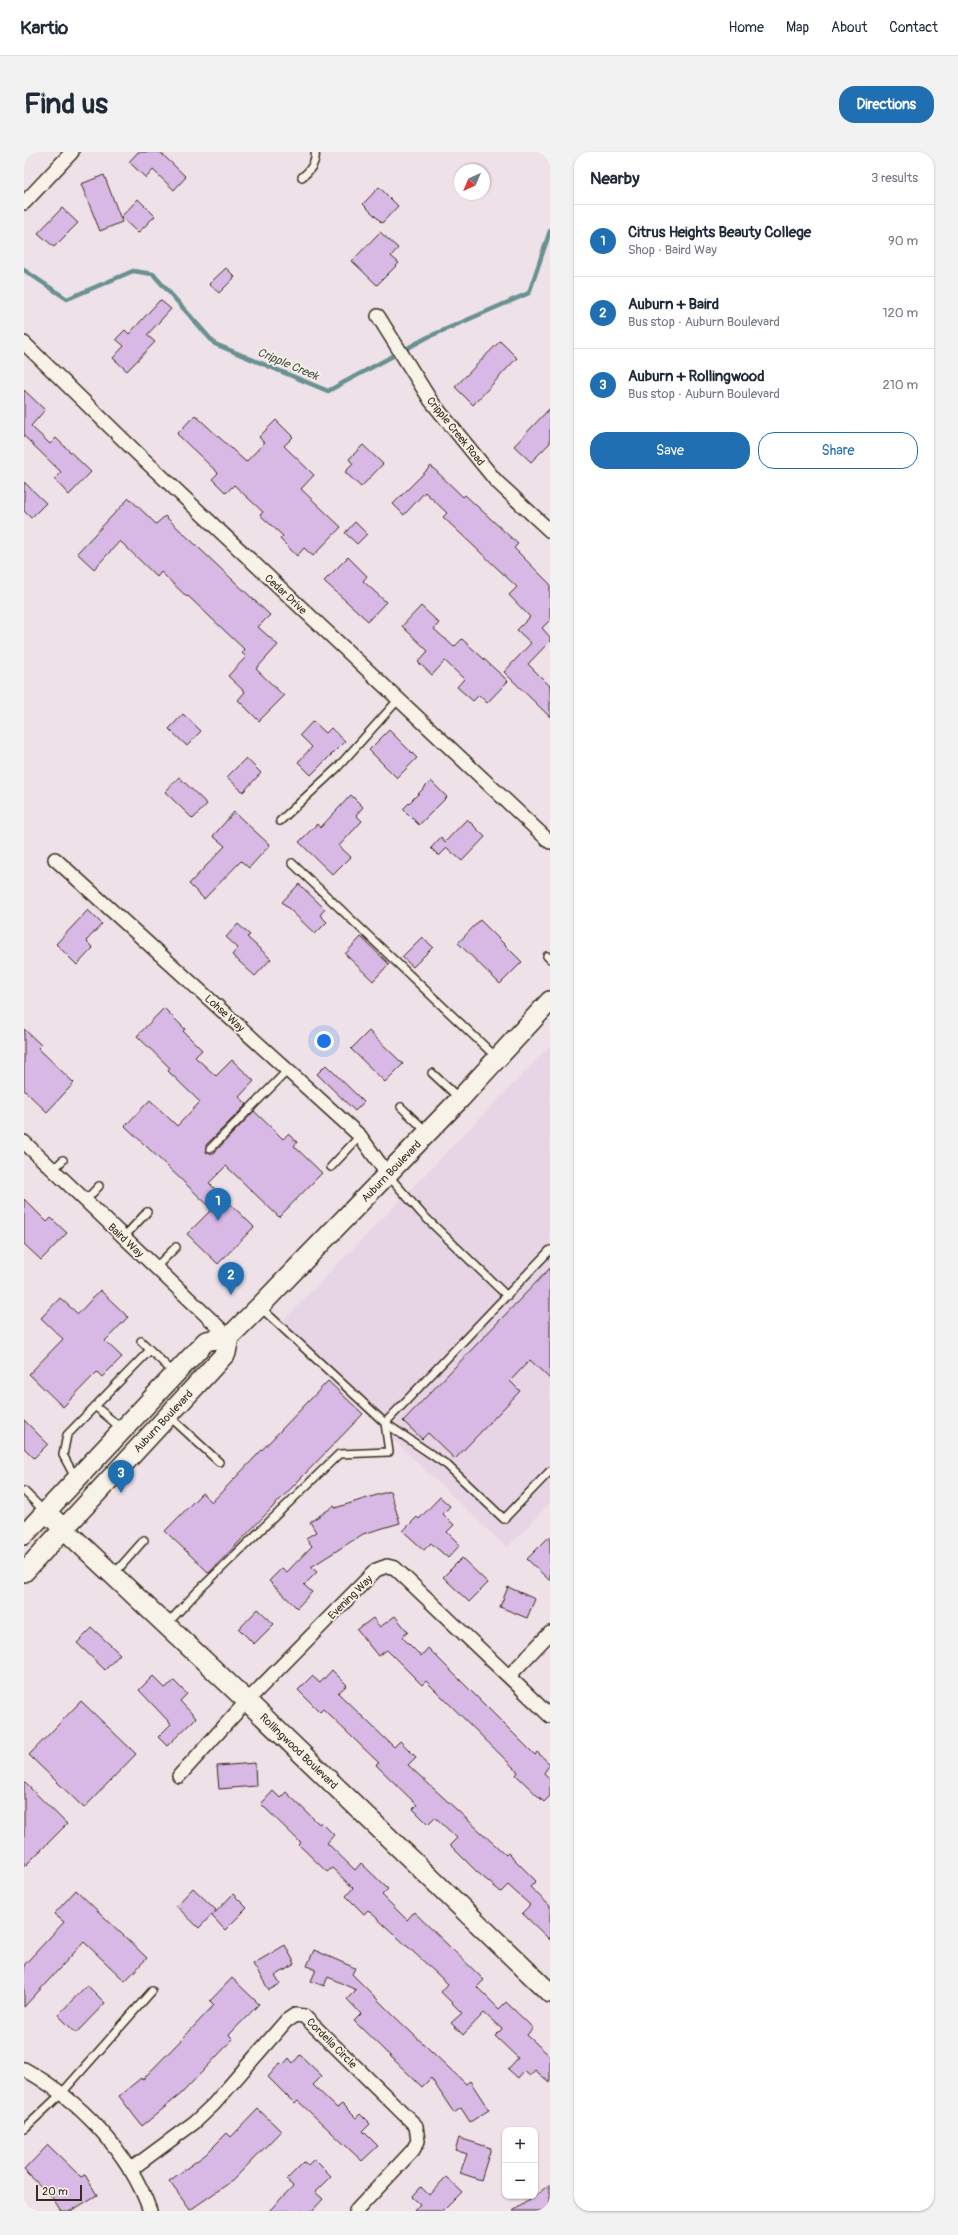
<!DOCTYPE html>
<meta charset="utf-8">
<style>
:root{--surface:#fff;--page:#f2f2f3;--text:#1f2937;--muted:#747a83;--line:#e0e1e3;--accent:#1f6fb2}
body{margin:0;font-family:Pangolin,sans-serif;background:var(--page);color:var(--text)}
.controls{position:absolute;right:12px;bottom:12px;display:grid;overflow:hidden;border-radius:8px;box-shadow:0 1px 3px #0004}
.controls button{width:36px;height:36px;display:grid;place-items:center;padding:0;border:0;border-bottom:1px solid var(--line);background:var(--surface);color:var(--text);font:20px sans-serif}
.compass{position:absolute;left:430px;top:12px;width:36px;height:36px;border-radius:50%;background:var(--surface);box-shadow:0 1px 3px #0004;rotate:224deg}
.scale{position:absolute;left:12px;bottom:10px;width:46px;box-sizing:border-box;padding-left:4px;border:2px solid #3b2a1e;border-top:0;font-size:11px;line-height:14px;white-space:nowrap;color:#3b2a1e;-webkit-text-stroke:3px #f7f3e8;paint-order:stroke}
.you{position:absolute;left:300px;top:889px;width:14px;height:14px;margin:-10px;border:3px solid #fff;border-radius:50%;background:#1a73e8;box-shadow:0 0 0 6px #1a73e833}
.badge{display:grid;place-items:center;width:26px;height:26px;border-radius:50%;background:var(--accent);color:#fff;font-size:13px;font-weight:700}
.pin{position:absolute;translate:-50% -33px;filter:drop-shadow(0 1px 2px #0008)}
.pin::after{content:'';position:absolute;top:21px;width:14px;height:12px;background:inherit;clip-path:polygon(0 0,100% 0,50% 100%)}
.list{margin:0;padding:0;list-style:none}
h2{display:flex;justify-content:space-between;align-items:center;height:52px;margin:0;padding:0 16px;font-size:17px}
h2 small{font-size:13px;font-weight:400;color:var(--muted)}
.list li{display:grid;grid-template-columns:26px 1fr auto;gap:12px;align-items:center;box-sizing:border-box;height:72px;padding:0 16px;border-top:1px solid var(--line)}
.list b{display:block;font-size:15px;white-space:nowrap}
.list p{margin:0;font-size:13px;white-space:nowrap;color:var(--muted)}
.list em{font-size:13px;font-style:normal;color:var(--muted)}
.actions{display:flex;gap:8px;padding:12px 16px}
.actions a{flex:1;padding:9px 0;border:1px solid var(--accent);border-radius:16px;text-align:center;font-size:14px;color:var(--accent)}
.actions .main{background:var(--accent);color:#fff}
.map{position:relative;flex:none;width:526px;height:2059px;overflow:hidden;border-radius:16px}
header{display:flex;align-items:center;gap:24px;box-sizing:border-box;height:56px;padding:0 20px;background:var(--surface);border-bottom:1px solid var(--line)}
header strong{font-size:19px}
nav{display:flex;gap:22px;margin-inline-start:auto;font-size:14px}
.intro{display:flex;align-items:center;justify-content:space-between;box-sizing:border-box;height:96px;padding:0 24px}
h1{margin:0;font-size:28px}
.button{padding:10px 18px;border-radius:16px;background:var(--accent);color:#fff;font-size:14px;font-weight:700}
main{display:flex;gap:24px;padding:0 24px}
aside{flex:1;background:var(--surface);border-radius:16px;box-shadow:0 1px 3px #0004}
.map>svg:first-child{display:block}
.built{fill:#e7d5e6}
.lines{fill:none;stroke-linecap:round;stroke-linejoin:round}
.stream{stroke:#679190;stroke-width:4.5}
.building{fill:#d8b8e4;stroke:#3b2a1e}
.lane-casing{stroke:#3b2a1e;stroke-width:10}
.street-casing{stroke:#3b2a1e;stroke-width:16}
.secondary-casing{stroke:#3b2a1e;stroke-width:22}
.lane{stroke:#f7f3e8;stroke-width:7}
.street{stroke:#f7f3e8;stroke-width:13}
.secondary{stroke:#f7f3e8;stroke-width:19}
.labels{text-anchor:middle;stroke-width:3.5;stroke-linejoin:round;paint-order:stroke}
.street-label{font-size:11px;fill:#3b2a1e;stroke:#f7f3e8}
.water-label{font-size:12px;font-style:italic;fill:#4e554e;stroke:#f7f3e8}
</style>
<header>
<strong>Kartio</strong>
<nav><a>Home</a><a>Map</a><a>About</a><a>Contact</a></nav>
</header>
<div class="intro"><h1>Find us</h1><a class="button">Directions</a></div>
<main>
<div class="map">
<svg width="526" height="2059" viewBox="0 0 526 2059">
<rect width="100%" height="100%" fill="#eee1e7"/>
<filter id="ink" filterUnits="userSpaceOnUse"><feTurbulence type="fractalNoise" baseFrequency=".025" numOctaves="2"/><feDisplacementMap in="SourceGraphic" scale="8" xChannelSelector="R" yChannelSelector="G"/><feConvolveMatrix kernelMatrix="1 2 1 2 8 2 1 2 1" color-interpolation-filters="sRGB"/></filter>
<g filter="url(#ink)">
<!-- built -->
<path class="built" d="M526,894V1351L483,1396L252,1176Z"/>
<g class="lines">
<!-- stream -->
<path class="stream" d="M0,118L43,147L109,119L129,122L191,192L304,239L404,185L505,141L526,79"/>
</g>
<!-- building -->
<path class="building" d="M114,0H136L162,25L150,38L129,18L122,26L105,10Z
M80,23L98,70L76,79L57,32Z
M355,35L374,54L358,71L339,52Z
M114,47L131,64L114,81L97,65Z
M38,56L54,71L30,95L14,81Z
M356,80L374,96L367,104L375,111L353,133L328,109Z
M202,116L211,125L195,141L185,132Z
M136,148L147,157L123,183L131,190L103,219L89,206L100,194L92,187L101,178L105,182Z
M476,189L493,206L449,253L431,235Z
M0,238L21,258L7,274L26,292L32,286L67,320L45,343L30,327L37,320L0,284Z
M526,256V291L507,310L490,294Z
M171,263L222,310L240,291L235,285L252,268L269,285L260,294L290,323L277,337L317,375L289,404L280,396L273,404L256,387L259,384L236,363L239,360L210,333L202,341L188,327L194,321L153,282Z
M339,293L359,312L337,335L321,320L329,312L325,307Z
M407,314L439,345L441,343L494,392L490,396L526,432V468L518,476L526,485V489L504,512L526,534V565L480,520L507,491L493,478L506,465L485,443L493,435L419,365L423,361L401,340L380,363L369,352Z
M0,330L22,351L7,366L0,359Z
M105,346L132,372L141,364L246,463L234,475L254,493L232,517L260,544L235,569L214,548L221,540L204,524L222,505L218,501L221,498L164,444L163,445L137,420L133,425L96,389L70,417L53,401Z
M331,370L343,382L333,392L321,381Z
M324,405L343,424L339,429L362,450L344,469L300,429Z
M397,454L415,471L410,477L430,495L438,487L484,529L463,551L455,543L449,549L433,535L440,527L421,509L408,523L394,510L404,499L378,474Z
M159,562L177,579L163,594L145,577Z
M289,569L302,581L307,576L321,589L287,623L274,610L288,595L276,583Z
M365,578L393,606L373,626L345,598Z
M222,606L237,621L219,640L203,625Z
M155,625L183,652L169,667L141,640Z
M407,629L423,645L395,673L379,657Z
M327,643L339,655L332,663L338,669L315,694L327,705L309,723L275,690L293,672L296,676Z
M210,660L246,693L225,716L217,709L180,747L165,732L201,694L189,684Z
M443,667L461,685L438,709L423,696L415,704L407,696L417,685L421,690Z
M275,732L301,757L296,763L303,770L291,782L258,750Z
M64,758L78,772L62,789L69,796L53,813L32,792Z
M456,768L498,810L476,832L434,791Z
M214,772L226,783L223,785L247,807L231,824L208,803L214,796L202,785Z
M337,785L365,812L349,829L321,802Z
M398,785L409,795L389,815L378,805Z
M140,856L161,877L159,879L178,898L171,905L192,924L208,908L230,929L215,945L223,952L182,993V1000L190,1001L230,959L259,987L264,982L273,990L270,994L298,1021L255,1065L202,1014L185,1031L230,1075L194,1112L163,1082L188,1057L101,974L126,948L153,974L176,950L144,919L146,916L113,884Z
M0,877L17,893L14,896L50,931L23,960L0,938Z
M345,879L379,912L361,930L327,897Z
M302,913L340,950L331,959L293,922Z
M0,1047L23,1070L27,1066L43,1081L17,1108L0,1092Z
M526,1116V1227L506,1208L486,1229L496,1239L431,1307L404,1281L398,1287L379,1269Z
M76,1138L104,1165L81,1189L98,1205L78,1225L73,1220L39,1255L5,1222L39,1187L17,1166L36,1146L54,1162Z
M304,1229L339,1262L185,1421L141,1379L178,1341L188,1350Z
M0,1268L24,1292L10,1306L0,1296Z
M366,1339L376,1371L339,1382L287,1415L293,1420L280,1433L288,1440L273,1456L245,1429L258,1416L263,1420L288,1394L282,1386L292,1380L286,1370L310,1354L311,1356Z
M416,1345L426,1354L419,1362L430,1373L423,1380L436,1393L424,1406L407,1391L400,1398L379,1379L393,1365L395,1367Z
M526,1384V1429L503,1407Z
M438,1406L464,1431L445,1450L419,1425Z
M484,1435L511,1447L503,1466L476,1455Z
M234,1457L250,1472L230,1492L215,1477Z
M371,1464L384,1480L378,1485L397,1504L404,1496L511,1603L513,1600L526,1612L520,1621L526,1627V1644L520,1650L492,1623L494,1620L402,1529L398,1533L363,1498L354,1504L333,1478L349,1466L356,1475Z
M68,1476L96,1502L81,1518L53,1491Z
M308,1518L323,1533L314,1541L370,1595L376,1589L392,1605L384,1613L482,1703L484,1701L512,1729L506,1735L526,1754V1788L498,1761L506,1753L484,1733L477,1740L453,1720L426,1693L433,1686L411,1665L404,1672L389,1657L393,1653L352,1613L355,1611L299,1557L296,1560L274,1538L288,1524L296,1531Z
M129,1524L141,1536L150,1529L163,1542L156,1549L172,1566L143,1594L134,1585L147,1572L115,1538Z
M57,1549L112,1602L60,1656L5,1603Z
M231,1611L232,1634L195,1637L193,1614Z
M0,1630L43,1672L0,1715Z
M249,1639L256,1646L262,1640L295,1672L297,1670L310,1683L303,1691L331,1718L337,1711L364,1737L358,1743L383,1768L390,1760L460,1828L453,1835L475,1857L482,1850L509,1876L503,1883L526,1904V1931L511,1918L506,1924L500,1919L494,1926L484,1917L494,1906L471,1884L478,1877L460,1861L439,1883L427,1871L438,1861L417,1840L424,1832L344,1758L340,1762L322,1744L329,1736L308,1716L303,1720L275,1693L277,1691L237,1652Z
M169,1736L192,1758L175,1776L152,1754Z
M52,1738L123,1806L101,1829L60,1790L0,1855V1813L40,1770L30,1762Z
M209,1742L223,1756L201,1778L188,1764Z
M261,1793L271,1812L251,1824L256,1832L245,1838L229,1812Z
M290,1798L331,1816L328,1822L371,1865L442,1932L446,1929L465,1958L446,1970L437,1956L430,1961L407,1926L398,1935L330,1869L337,1862L323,1847L332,1838L304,1825L300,1834L287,1829L292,1818L283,1814Z
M208,1826L235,1852L205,1883L209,1887L179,1919L157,1942L118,1974L95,1944L117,1926L118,1928L160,1885L190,1853L186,1849Z
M63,1833L81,1851L52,1881L34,1863Z
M276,1903L298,1924L289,1933L313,1956L318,1952L332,1966L336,1962L346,1972L339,1979L354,1994L338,2009L274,1949L271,1952L244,1925L256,1911L259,1913L265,1906L269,1911Z
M234,1957L257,1979L208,2029L166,2058L145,2029L181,2003L203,1981L207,1985Z
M435,1986L467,1996L457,2028L436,2021L443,2002L431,1998Z
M24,1993L57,2025L61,2023L73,2043L47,2059H37L28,2045L0,2018Z
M290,2007L307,2024L291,2040L299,2047L288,2059H245L269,2034L262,2028L280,2010L284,2013Z
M422,2025L438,2040L419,2059H390L396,2052L388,2045L397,2035L405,2043Z
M526,2032V2059H489L511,2044Z"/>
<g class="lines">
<!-- lane casing -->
<g class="lane-casing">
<path id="lane" d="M278,25C285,20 293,10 291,0
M256,669L313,616L374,548
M268,711L473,906
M523,804L526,807
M408,921L436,947
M377,955L403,980
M186,997L264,918
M307,1015L336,984
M29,1018L39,1008
M364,1023L398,1062L483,1144
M61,1049L75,1034
M99,1086L123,1060
M132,1115L152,1095
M236,1155L361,1271L526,1098
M117,1189L151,1222
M71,1254L98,1277
M145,1264L195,1310
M52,1327L39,1303L43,1283L126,1198
M0,1339L21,1360
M90,1422L120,1388
M143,1472L173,1440L315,1302L365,1300L361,1271L423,1313L480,1367L526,1319
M0,1977L37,1942L128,1839"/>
</g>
<!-- street casing -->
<g class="street-casing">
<path id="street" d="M0,51L48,0
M354,164L407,249L472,329L526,379
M0,191L114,302L526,690
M31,707L336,984L364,1023
M0,990L205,1185
M485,1524L526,1481
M155,1624L223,1549L352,1418L363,1414L371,1416L526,1564
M0,1917C54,1947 106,2000 126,2059
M106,2018L171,1970L190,1952L262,1869L271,1863L280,1864L392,1974L394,1989L389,1998L332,2059"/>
</g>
<!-- secondary casing -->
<g class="secondary-casing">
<path id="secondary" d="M22,1360L223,1549L526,1841
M0,1383L182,1189L205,1185L236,1154L436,947L526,849
M0,1420L202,1201L205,1185"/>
</g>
<!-- lane -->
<use href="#lane" class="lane"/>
<!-- street -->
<use href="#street" class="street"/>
<!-- secondary -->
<use href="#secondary" class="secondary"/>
</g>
</g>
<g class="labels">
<!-- street labels -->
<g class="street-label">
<text transform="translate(432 279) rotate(51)" y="4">Cripple Creek Road</text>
<text transform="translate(262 442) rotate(43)" y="4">Cedar Drive</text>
<text transform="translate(201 861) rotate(42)" y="4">Lohse Way</text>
<text transform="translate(367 1019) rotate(-46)" y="4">Auburn Boulevard</text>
<text transform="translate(102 1088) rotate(43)" y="4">Baird Way</text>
<text transform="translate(139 1269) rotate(-47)" y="4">Auburn Boulevard</text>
<text transform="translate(326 1445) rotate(-45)" y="4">Evening Way</text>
<text transform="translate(275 1599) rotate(44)" y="4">Rollingwood Boulevard</text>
<text transform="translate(308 1891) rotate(45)" y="4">Cordelia Circle</text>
</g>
<!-- water labels -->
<g class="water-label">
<text transform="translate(264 212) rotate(23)" y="4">Cripple Creek</text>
</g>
</g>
</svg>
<div class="controls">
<button>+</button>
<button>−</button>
</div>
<svg class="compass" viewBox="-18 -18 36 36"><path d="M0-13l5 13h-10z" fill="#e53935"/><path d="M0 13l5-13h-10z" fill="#747a83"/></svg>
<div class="scale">20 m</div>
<div class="you"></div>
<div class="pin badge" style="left:194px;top:1069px">1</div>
<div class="pin badge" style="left:207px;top:1143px">2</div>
<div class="pin badge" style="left:97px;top:1341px">3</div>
</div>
<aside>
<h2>Nearby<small>3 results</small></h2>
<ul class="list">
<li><span class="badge">1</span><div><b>Citrus Heights Beauty College</b><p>Shop · Baird Way</p></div><em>90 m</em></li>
<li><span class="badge">2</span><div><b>Auburn + Baird</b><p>Bus stop · Auburn Boulevard</p></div><em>120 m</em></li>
<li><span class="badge">3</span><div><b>Auburn + Rollingwood</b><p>Bus stop · Auburn Boulevard</p></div><em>210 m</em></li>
</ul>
<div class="actions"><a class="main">Save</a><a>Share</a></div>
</aside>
</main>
